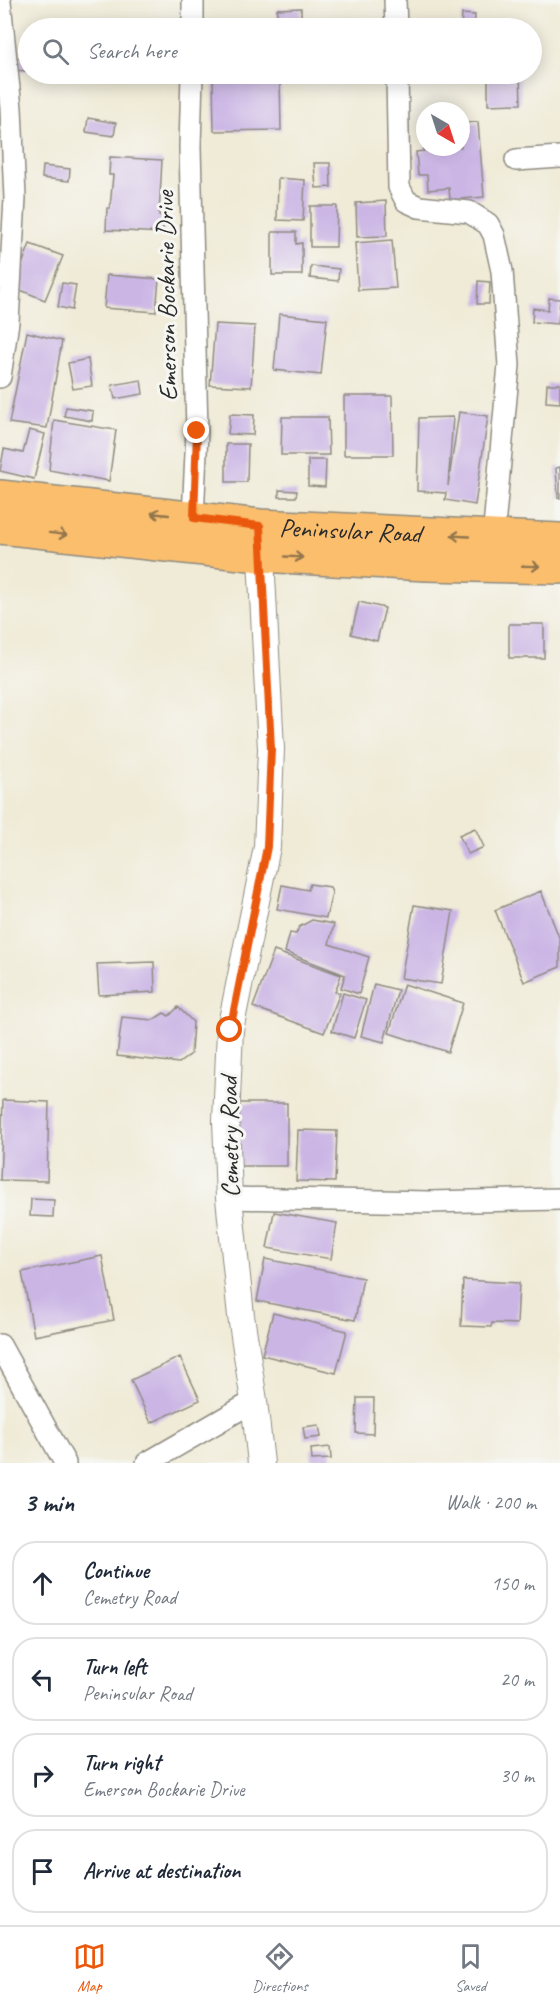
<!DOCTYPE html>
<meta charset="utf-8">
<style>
:root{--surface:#fff;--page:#f6f6f7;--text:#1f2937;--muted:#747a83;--line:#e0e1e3;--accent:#ea580c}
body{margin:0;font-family:Caveat,sans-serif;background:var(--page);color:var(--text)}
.compass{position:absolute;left:416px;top:102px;width:54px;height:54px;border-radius:50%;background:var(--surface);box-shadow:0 3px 15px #0003;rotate:141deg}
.stop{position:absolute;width:18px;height:18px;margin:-14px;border:4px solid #ea580c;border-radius:50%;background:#fff}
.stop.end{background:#ea580c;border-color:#fff;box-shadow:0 2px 6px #0008}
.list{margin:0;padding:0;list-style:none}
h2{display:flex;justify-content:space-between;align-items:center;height:78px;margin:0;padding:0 24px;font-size:26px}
h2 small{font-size:20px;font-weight:400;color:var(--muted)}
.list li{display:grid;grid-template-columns:39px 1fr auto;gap:18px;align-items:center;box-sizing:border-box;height:84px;margin:0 12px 12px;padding:0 12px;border:2px solid var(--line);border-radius:24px}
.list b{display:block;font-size:22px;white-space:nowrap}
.list p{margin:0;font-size:20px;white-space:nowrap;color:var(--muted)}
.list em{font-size:20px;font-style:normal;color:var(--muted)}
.icon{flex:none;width:33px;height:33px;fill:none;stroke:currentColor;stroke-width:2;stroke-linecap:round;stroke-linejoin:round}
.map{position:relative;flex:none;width:560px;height:1463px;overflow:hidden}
.search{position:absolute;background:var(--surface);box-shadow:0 3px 15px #0003;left:18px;right:18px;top:18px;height:66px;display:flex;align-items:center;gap:15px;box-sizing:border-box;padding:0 21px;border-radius:33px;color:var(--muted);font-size:22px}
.sheet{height:462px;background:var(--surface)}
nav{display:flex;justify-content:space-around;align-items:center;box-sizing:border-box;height:84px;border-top:2px solid var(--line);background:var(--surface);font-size:16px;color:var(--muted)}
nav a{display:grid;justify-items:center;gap:3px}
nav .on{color:var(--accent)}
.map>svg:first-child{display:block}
.building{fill:#cbb5e5}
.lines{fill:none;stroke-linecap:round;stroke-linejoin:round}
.minor-casing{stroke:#8e8b81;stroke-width:24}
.tertiary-casing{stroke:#8e8b81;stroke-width:28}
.primary-casing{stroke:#8e8b81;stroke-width:36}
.minor{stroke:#fff;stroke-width:21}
.tertiary{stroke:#fff;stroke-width:26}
.primary{stroke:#fabe6d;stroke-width:33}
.oneway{stroke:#92744c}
.route{stroke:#ea580c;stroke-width:8}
.labels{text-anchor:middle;stroke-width:6;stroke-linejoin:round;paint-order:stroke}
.street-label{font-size:26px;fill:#2b2b2b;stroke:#f6f6f2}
</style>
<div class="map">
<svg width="560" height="1463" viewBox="0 0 560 1463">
<rect width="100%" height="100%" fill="#f6f6f2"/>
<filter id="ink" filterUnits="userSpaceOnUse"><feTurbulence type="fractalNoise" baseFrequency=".0167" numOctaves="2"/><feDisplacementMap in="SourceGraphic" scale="12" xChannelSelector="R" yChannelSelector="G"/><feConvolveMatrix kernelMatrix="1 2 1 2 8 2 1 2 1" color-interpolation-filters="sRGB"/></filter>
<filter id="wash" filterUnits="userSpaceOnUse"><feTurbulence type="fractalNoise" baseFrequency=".008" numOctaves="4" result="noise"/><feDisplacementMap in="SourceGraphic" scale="24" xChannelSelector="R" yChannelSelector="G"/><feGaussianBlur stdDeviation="1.35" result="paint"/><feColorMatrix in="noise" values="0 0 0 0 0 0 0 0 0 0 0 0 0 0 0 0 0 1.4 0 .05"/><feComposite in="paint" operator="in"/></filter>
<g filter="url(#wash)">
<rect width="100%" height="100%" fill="#f0ebd7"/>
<g id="blocks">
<!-- building -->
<path class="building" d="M301,8V28H292L291,17L277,18V9Z
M462,14L475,15L474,28H461Z
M286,23V28H234V24Z
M15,58L27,59L26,71L14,70Z
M488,74H520L521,104L488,105Z
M280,76L281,130L214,131L213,78Z
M88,118L116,123L114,136L86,132Z
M478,122L484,197L450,200L449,188L428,190L427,175H418L416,152L424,151V147H461V123Z
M110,157L162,160L159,215L163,216V233L106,230L107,208H110L113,175H109Z
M314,163H330L331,187L316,188Z
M43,166L70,169L69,181L42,178Z
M278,178L305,180L303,221L277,220Z
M386,201L387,236L357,237L356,203Z
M310,206H337L336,247H310Z
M272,232H296V244L302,243V275H272Z
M392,240L396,288L358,290L355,243Z
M30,244L63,256L45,300L13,287Z
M311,266L339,269L338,281L310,278Z
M107,275L159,279L156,312L104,308Z
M478,281L490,282L489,304H477Z
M62,283L76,285L72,310L58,307Z
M549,298L560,299L558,324L532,322L533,308L548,310Z
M279,314L327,319L321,375L274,370Z
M215,324L255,326L251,387L210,385Z
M27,332L62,341L47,428L9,423Z
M88,359L92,386L73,389L68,363Z
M141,380L143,394L115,399L112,385Z
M547,384H560V403L546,402Z
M344,396H392L393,455H344Z
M66,407L93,411L92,421L64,416Z
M459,412L488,416L475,505L445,500L446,493L417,491L419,418L453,417L448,486Z
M230,414L254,415L253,435L228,434Z
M282,417H328L329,455H281Z
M54,420L116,430L109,481L49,470Z
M29,430L45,434L34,479L0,471L4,449L23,453Z
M226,444H248L247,482H226Z
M308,460H326L325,487L308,486Z
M560,467V498H558L556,468Z
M279,490L297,491L296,497H279Z
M359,602L385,608L377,641L351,634Z
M509,624H544V658H509Z
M475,828L484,847L468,854L459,835Z
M310,884L330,887L332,893L326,918L277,909L282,885L308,890Z
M541,891L560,940V967L524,982L495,910Z
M414,905L453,911L441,984L401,978Z
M312,920L334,924L329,944L369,957L359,994L341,988L345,975L285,952L290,933L296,934L299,927Z
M274,951L341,975L335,992L340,993L324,1033L253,1007Z
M154,962L155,992L99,995L97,964Z
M374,984L398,990L384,1042L361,1036Z
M404,984L463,1003L448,1052L389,1033Z
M343,993L366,1000L354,1038L332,1031Z
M178,1007L193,1022L191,1054L179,1063L117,1056L122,1017L153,1020L164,1013L169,1016Z
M3,1100L49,1102L47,1181L0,1180Z
M239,1103H287V1166H238Z
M298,1130L337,1131L335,1182L296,1181Z
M31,1199L54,1200L53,1217L30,1216Z
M274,1212L337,1223L331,1259L267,1248Z
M102,1256L114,1320L34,1336L22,1272Z
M265,1259L363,1278L355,1320L257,1301Z
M463,1280L519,1283L517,1324L492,1323L491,1327L461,1326Z
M273,1313L347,1331L336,1373L262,1355Z
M180,1357L200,1400L151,1423L131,1380Z
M357,1398H374L373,1434L356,1433Z
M319,1425L321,1437L305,1439L303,1427Z
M330,1447L331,1459L312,1460L311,1449Z"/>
</g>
</g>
<g filter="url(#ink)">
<use href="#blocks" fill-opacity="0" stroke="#8e8b81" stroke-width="1.5"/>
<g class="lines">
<!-- minor casing -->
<g class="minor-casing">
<path id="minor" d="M395,0L396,28
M0,2L11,108L15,198L8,322L0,377
M193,28V0
M192,74L190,147L197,431L193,518
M397,74L399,187L406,201L419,207L469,212L488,224L494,235L502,271L509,365L493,538
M516,160L560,157
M229,1198L429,1202L560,1199
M0,1345L65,1463
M147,1463L254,1401"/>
</g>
<!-- tertiary casing -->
<g class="tertiary-casing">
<path id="tertiary" d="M260,538L271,749L267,847L230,1030L226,1121L229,1198L241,1316L254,1401L261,1463"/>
</g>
<!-- primary casing -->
<g class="primary-casing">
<g id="primary">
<path id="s1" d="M0,497L260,526L560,540"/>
<path d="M0,527L260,555L426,564L560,567"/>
</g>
</g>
<!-- minor -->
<use href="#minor" class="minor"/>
<!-- tertiary -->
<use href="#tertiary" class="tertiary"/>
<!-- primary -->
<use href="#primary" class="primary"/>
</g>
<!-- one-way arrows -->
<defs><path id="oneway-shaft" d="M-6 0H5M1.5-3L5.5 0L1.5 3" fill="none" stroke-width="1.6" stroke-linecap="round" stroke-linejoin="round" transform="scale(1.5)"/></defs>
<g class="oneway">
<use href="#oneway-shaft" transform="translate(160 514) rotate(-174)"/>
<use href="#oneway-shaft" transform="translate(58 534) rotate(7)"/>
<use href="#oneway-shaft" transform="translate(460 536) rotate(-177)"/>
<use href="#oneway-shaft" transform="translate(294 557) rotate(3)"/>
<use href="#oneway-shaft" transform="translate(531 566) rotate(1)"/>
</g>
</g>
<g class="lines" filter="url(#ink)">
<!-- route -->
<path class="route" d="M197,431L194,518L260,526L271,749L267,847L230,1030"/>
</g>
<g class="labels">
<!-- street labels -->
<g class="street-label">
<text transform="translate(166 296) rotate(-91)" y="9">Emerson Bockarie Drive</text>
<text dy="9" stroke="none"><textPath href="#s1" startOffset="352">Peninsular Road</textPath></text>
<text transform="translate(229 1137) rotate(-91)" y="9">Cemetry Road</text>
</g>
</g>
</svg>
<svg class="compass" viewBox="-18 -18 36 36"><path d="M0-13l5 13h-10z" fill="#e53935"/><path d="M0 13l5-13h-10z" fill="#747a83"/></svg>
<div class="stop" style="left:230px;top:1030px"></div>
<div class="stop end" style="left:197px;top:431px"></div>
<div class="search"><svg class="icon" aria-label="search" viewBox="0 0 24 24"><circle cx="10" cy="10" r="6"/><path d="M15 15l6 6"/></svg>Search here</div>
</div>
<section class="sheet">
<h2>3 min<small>Walk · 200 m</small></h2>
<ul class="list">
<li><svg class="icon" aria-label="ahead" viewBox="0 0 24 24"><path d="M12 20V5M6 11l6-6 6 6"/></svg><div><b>Continue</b><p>Cemetry Road</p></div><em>150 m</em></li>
<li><svg class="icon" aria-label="left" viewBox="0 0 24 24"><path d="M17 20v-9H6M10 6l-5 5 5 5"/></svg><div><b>Turn left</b><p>Peninsular Road</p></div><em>20 m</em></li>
<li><svg class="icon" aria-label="right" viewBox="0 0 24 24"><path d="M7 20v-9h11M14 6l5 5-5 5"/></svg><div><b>Turn right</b><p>Emerson Bockarie Drive</p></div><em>30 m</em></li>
<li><svg class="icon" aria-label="arrive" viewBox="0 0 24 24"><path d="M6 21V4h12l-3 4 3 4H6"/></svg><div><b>Arrive at destination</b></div></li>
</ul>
</section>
<nav>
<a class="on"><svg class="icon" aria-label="map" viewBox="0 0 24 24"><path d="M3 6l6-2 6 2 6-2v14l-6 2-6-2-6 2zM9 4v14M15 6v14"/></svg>Map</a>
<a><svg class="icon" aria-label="directions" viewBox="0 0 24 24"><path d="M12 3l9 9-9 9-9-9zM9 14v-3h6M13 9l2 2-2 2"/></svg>Directions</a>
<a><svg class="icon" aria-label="saved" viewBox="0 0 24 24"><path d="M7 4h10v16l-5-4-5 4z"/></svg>Saved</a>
</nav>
